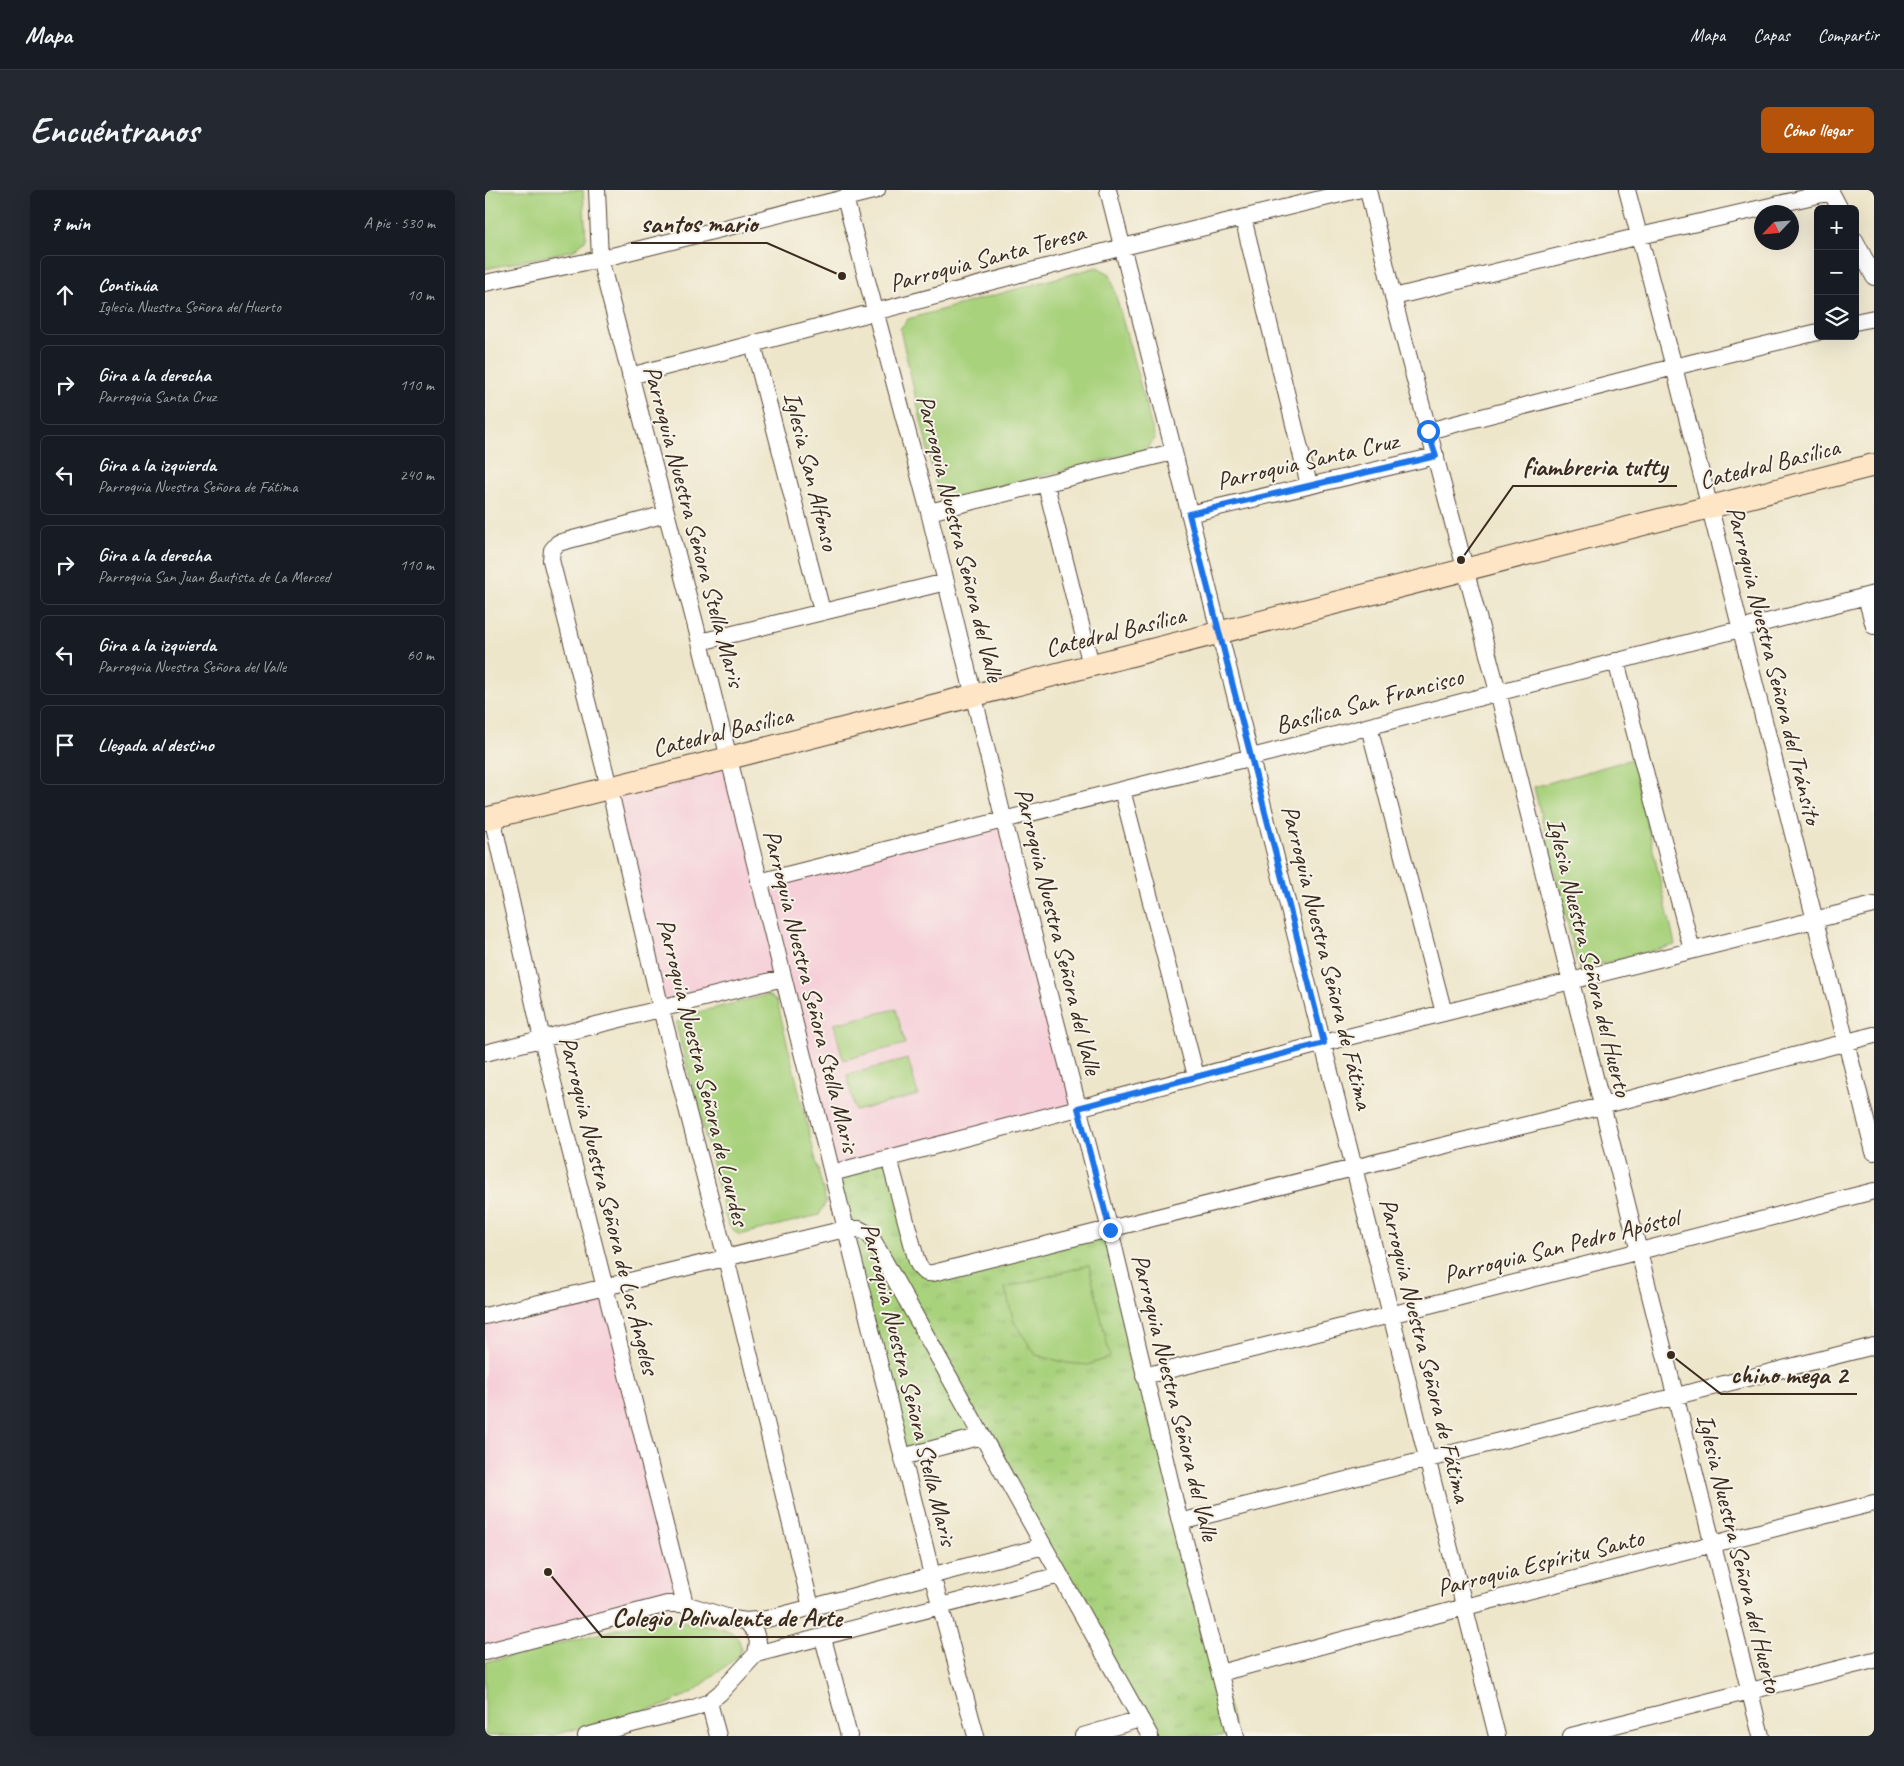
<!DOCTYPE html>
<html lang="es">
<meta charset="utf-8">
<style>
:root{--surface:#171b24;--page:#242831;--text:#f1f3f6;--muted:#9ea1a6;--line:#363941;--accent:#b45309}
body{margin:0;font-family:Caveat,sans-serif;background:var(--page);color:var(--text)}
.controls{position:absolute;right:15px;top:15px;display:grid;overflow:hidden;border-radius:8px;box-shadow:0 5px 20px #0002}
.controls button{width:45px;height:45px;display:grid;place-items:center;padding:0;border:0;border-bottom:1px solid var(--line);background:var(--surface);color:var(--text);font:25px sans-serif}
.compass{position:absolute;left:1269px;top:15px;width:45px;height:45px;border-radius:50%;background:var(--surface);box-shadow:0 5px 20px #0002;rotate:244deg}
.stop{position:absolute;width:15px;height:15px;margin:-11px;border:4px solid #1a73e8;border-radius:50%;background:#fff}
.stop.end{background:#1a73e8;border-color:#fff;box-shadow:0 1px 5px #0008}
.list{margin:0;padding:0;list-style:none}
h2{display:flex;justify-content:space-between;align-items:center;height:65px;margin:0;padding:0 20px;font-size:21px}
h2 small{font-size:16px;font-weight:400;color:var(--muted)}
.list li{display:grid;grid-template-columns:32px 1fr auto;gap:15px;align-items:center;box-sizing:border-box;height:80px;margin:0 10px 10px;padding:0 10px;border:1px solid var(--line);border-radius:8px}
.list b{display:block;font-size:19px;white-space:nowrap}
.list p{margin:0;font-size:16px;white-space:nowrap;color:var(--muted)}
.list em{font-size:16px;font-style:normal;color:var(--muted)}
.icon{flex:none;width:28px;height:28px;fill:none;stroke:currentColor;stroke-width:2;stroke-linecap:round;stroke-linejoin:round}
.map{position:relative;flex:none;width:1389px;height:1546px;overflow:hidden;border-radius:8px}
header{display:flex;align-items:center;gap:30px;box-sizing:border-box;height:70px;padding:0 25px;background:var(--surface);border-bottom:1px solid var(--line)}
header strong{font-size:24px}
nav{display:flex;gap:28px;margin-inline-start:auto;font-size:18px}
.intro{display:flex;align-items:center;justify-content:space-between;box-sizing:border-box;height:120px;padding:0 30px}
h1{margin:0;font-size:35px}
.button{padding:12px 22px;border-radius:8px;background:var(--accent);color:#fff;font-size:18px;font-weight:700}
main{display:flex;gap:30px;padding:0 30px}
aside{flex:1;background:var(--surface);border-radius:8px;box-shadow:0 5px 20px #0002}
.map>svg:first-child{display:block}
.built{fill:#f6cfd9}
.grass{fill:url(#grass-tufts);stroke:#727e4e}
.park{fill:#a9d27d;stroke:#727e4e}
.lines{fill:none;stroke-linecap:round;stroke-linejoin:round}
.street-casing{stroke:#564638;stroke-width:18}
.secondary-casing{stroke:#564638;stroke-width:24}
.street{stroke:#fff;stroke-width:16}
.secondary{stroke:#fee5c5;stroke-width:22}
.route{stroke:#1a73e8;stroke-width:6}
.labels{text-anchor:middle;stroke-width:4;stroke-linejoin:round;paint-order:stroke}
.street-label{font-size:25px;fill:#3b2a1e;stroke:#f7f3e8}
.leader{fill:none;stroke:#3b2a1e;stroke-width:2}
.callout-dot{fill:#3b2a1e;stroke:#f7f3e8;stroke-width:2}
.callout-label{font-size:26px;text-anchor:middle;font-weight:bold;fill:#3b2a1e;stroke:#f7f3e8;stroke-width:4;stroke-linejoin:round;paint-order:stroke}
</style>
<header>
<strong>Mapa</strong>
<nav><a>Mapa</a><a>Capas</a><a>Compartir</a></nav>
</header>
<div class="intro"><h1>Encuéntranos</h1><a class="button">Cómo llegar</a></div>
<main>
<aside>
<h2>7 min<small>A pie · 530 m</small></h2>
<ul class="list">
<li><svg class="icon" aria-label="ahead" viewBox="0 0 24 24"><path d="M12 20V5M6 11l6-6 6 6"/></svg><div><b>Continúa</b><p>Iglesia Nuestra Señora del Huerto</p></div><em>10 m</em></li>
<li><svg class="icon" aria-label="right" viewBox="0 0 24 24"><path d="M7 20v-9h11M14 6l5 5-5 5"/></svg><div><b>Gira a la derecha</b><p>Parroquia Santa Cruz</p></div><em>110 m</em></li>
<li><svg class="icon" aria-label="left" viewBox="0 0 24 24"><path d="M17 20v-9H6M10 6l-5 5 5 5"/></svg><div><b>Gira a la izquierda</b><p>Parroquia Nuestra Señora de Fátima</p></div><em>240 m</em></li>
<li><svg class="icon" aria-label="right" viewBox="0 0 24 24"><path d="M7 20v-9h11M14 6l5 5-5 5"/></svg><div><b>Gira a la derecha</b><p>Parroquia San Juan Bautista de La Merced</p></div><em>110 m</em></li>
<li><svg class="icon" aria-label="left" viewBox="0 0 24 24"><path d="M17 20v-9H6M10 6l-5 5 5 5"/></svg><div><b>Gira a la izquierda</b><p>Parroquia Nuestra Señora del Valle</p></div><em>60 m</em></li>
<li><svg class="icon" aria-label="arrive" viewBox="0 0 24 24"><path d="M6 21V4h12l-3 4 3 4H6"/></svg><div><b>Llegada al destino</b></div></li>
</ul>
</aside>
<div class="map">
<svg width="1389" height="1546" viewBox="0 0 1389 1546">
<defs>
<pattern id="grass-tufts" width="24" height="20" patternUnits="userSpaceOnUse" patternTransform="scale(1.25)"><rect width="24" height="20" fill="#a9d27d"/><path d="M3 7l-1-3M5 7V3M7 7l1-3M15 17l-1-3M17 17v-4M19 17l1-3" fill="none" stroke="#92b46c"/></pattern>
</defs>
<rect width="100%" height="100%" fill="#f7f3e8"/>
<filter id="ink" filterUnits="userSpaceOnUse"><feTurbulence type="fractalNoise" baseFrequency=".02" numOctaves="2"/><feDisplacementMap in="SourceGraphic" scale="10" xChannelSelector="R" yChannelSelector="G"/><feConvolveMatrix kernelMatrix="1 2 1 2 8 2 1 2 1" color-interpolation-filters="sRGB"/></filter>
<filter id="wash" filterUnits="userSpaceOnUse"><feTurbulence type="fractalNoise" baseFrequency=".0096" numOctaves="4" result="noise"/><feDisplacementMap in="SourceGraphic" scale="20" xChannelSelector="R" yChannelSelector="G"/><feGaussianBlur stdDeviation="1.12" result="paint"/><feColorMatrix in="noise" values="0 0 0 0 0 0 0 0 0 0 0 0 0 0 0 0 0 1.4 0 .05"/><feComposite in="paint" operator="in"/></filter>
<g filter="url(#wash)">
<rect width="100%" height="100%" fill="#eee6cb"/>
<!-- built -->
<path class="built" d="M243,569L297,787L177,818L125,597Z
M518,631L592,917L348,982L276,693Z
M120,1097L200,1413L0,1462V1128Z"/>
<!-- grass -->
<path class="grass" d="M403,969L436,1081L624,1041L751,1546H665L497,1246L417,1267L347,983Z"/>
<!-- park -->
<path class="park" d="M0,0H98L101,49L89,60L0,79Z
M612,77L625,84L670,249L660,260L465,309L452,300L415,139L423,129Z
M1147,569L1190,755L1094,780L1049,597Z
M283,805L292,811L341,1012L334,1025L254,1045L243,1035L191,834L197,826Z
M411,819L420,854L358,870L349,834Z
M423,869L433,905L370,921L362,885Z
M604,1075L625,1167L603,1175L582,1173L551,1165L529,1132L520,1098Z
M173,1429C191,1430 230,1434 246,1442C254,1446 258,1457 255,1465L208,1502L181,1515L65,1546H0V1472Z"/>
</g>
<g filter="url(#ink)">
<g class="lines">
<!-- street casing -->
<g class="street-casing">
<path id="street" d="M112,0L115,69L215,452L447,1385L491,1546
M623,0L1012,1546
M883,0L911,119L1013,502L1276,1546
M1142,0L1189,177L1389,962
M1345,0L1355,19
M360,8L444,322L519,631L625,1040L695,1332L751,1546
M758,28L824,295
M1370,50L1389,87
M0,93L115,69L392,0
M909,107L1155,46L1346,2
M1370,132L1389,128
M268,154L337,421
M145,186L638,57L872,0
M943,241L1189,177L1333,142
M561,295L606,475
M444,322L688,262
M181,324L73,353L67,360L66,370L124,597L176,819L241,1068L326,1417
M704,324L951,266
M1381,407L1389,436
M215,452L461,392
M1131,471L1207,760
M884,537L959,823
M637,600L711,886
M7,627L57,849L200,1414
M274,692L767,567L1389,404
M0,863L298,788
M404,968L432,1072C436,1080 439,1084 448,1083L1117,916L1389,845
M347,983L839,853L1389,715
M0,1126L360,1039H374L385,1045L665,1546
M659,1186L905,1125L1389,1001
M417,1267L497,1246
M695,1332L1389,1156
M338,1448L364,1546
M0,1462L182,1414H200L248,1429L261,1431L282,1429L559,1356
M271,1464L575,1385
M735,1483L980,1417L1389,1313
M224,1512L233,1546
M101,1546L209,1518L224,1512L235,1503L271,1464L273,1452L270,1442L261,1431
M598,1546L655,1529
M1086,1546L1389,1470"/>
</g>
<!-- secondary casing -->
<g class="secondary-casing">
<path id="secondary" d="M0,629L244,568L1389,275"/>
</g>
<!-- street -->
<use href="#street" class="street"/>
<!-- secondary -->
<use href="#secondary" class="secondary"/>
</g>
</g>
<g class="lines" filter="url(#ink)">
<!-- route -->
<path class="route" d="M625,1040L593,918L839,853L704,324L951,266L943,241"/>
</g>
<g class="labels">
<!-- street labels -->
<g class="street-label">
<text transform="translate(502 67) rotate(-15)" y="9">Parroquia Santa Teresa</text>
<text transform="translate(822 270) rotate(-13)" y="9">Parroquia Santa Cruz</text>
<text transform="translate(1284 273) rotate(-14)" y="9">Catedral Basílica</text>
<text transform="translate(327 281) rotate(76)" y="9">Iglesia San Alfonso</text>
<text transform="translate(210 336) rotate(75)" y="9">Parroquia Nuestra Señora Stella Maris</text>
<text transform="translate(476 348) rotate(76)" y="9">Parroquia Nuestra Señora del Valle</text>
<text transform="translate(630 441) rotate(-14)" y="9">Catedral Basílica</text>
<text transform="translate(1290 475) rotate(76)" y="9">Parroquia Nuestra Señora del Tránsito</text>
<text transform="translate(884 510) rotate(-15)" y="9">Basílica San Francisco</text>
<text transform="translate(237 541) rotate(-14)" y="9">Catedral Basílica</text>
<text transform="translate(574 741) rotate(76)" y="9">Parroquia Nuestra Señora del Valle</text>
<text transform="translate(843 767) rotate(76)" y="9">Parroquia Nuestra Señora de Fátima</text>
<text transform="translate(1105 767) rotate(76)" y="9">Iglesia Nuestra Señora del Huerto</text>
<text transform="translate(327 801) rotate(76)" y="9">Parroquia Nuestra Señora Stella Maris</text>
<text transform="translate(219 882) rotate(76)" y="9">Parroquia Nuestra Señora de Lourdes</text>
<text transform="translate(125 1015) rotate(76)" y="9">Parroquia Nuestra Señora de Los Ángeles</text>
<text transform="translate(1076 1055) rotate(-14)" y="9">Parroquia San Pedro Apóstol</text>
<text transform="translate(941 1160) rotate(76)" y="9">Parroquia Nuestra Señora de Fátima</text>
<text transform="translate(425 1194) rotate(76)" y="9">Parroquia Nuestra Señora Stella Maris</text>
<text transform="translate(691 1207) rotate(76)" y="9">Parroquia Nuestra Señora del Valle</text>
<text transform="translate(1255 1363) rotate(76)" y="9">Iglesia Nuestra Señora del Huerto</text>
<text transform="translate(1055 1372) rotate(-14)" y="9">Parroquia Espíritu Santo</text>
</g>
</g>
<!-- callouts -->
<path class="leader" d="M357 86L282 53H146M976 370L1028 296H1192M1186 1165L1236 1204H1372M63 1382L117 1447H367"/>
<g class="callout-dot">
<circle cx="357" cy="86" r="5"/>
<circle cx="976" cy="370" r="5"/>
<circle cx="1186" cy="1165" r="5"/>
<circle cx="63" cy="1382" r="5"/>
</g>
<g class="callout-label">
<text x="214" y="42">santos mario</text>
<text x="1110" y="285">fiambreria tutty</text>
<text x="1304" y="1193">chino mega 2</text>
<text x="242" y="1436">Colegio Polivalente de Arte</text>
</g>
</svg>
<div class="controls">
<button>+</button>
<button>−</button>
<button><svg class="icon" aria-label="layers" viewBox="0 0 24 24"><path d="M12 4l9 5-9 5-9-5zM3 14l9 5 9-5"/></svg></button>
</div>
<svg class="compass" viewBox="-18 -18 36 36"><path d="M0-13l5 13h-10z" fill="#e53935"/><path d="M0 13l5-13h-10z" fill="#9ea1a6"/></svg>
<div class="stop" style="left:943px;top:241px"></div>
<div class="stop end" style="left:625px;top:1040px"></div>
</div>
</main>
